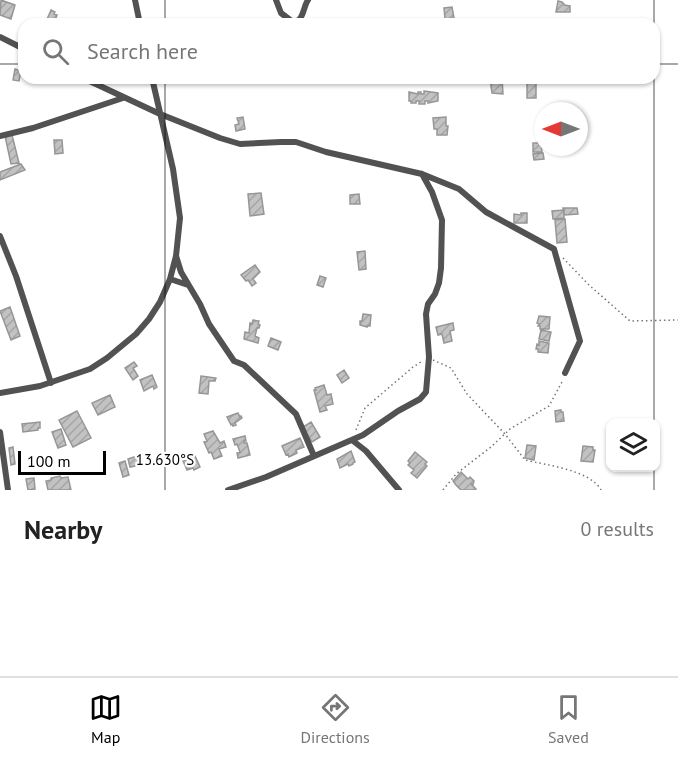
<!DOCTYPE html>
<meta charset="utf-8">
<style>
:root{--surface:#fff;--page:#f6f6f6;--text:#222;--muted:#767676;--line:#e0e0e0;--accent:#000}
body{margin:0;font-family:"PT Sans",sans-serif;background:var(--page);color:var(--text)}
.controls{position:absolute;right:18px;bottom:18px;display:grid;overflow:hidden;border-radius:12px;box-shadow:0 2px 4px #0004}
.controls button{width:54px;height:54px;display:grid;place-items:center;padding:0;border:0;border-bottom:2px solid var(--line);background:var(--surface);color:var(--text);font:30px sans-serif}
.compass{position:absolute;left:534px;top:102px;width:54px;height:54px;border-radius:50%;background:var(--surface);box-shadow:0 2px 4px #0004;rotate:270deg}
.scale{position:absolute;left:18px;bottom:15px;width:88px;box-sizing:border-box;padding-left:6px;border:3px solid #000;border-top:0;font-size:16px;line-height:21px;white-space:nowrap;color:#000;-webkit-text-stroke:4px #fff;paint-order:stroke}
.list{margin:0;padding:0;list-style:none}
h2{display:flex;justify-content:space-between;align-items:center;height:78px;margin:0;padding:0 24px;font-size:26px}
h2 small{font-size:20px;font-weight:400;color:var(--muted)}
.icon{flex:none;width:33px;height:33px;fill:none;stroke:currentColor;stroke-width:2;stroke-linecap:round;stroke-linejoin:round}
.map{position:relative;flex:none;width:678px;height:490px;overflow:hidden}
.search{position:absolute;background:var(--surface);box-shadow:0 2px 4px #0004;left:18px;right:18px;top:18px;height:66px;display:flex;align-items:center;gap:15px;box-sizing:border-box;padding:0 21px;border-radius:18px;color:var(--muted);font-size:22px}
.sheet{height:186px;background:var(--surface)}
nav{display:flex;justify-content:space-around;align-items:center;box-sizing:border-box;height:84px;border-top:2px solid var(--line);background:var(--surface);font-size:16px;color:var(--muted)}
nav a{display:grid;justify-items:center;gap:3px}
nav .on{color:var(--accent)}
.map>svg:first-child{display:block}
.building{fill:url(#building-hatch);stroke:#969696;stroke-width:1.5}
.lines{fill:none;stroke-linecap:round;stroke-linejoin:round}
.path{stroke:#747474;stroke-width:1.5;stroke-dasharray:1.5 3;stroke-linecap:butt}
.minor{stroke:#525252;stroke-width:6}
.ticks{fill:none;stroke:#000;stroke-width:1.5;stroke-opacity:0.45}
.ticks-label{font-size:15px;text-anchor:middle;fill:#000;stroke:#fff;stroke-width:4.5;stroke-linejoin:round;paint-order:stroke}
</style>
<div class="map">
<svg width="678" height="490" viewBox="0 0 678 490">
<defs>
<pattern id="building-hatch" width="6" height="6" patternUnits="userSpaceOnUse" patternTransform="scale(1.5)"><rect width="6" height="6" fill="#c2c2c2"/><path d="M-1 1l2-2M0 6l6-6M5 7l2-2" fill="none" stroke="#a5a5a5"/></pattern>
</defs>
<rect width="100%" height="100%" fill="#fff"/>
<!-- building -->
<path class="building" d="M1,0L15,5L11,19L0,15Z
M558,1L562,2L564,4V5L570,6V12H556Z
M452,7L454,18L445,19L444,8Z
M51,10L55,12L54,14L57,15L56,18L62,21L60,23L61,24H45Z
M15,69L21,71L19,81L13,80Z
M490,78H504H502L503,94L492,93Z
M527,79H536V98H527Z
M424,91L438,93V101L428,103V101H425V104H419V101H416V103H411V101H409V92L418,94V92H421V94H424Z
M243,117L245,129L236,131L235,125L239,124L237,118Z
M446,117V126H448L447,135H437V129H434L433,118Z
M12,135L19,163L11,164L5,136Z
M54,140H62L63,153L55,154Z
M533,143H541L542,152H533Z
M543,153L544,159L534,160L533,154Z
M21,164L25,170L0,180V172Z
M261,193L264,214L250,216L248,194Z
M359,194L360,204H350V195Z
M563,208H577L578,214L564,215Z
M564,210V218L553,219L552,211Z
M521,213H527V223H514V214L521,215Z
M565,219L567,242L557,243L555,220Z
M365,251L366,269L359,270L357,252Z
M255,265L260,272L253,279L256,283L252,286L248,280L246,281L241,275Z
M320,276L326,278L323,287L317,285Z
M10,307L20,336L11,340L0,311Z
M363,314L371,315L370,326H367V327L360,325V321H362Z
M539,316L550,317L549,329H540V326H538L539,324L537,323Z
M253,320L259,321L258,324L260,325L259,328H257L255,336L259,338L258,343L244,339L245,332L249,333L250,323L252,324Z
M453,323L454,330L450,331L452,341L444,343L442,334L438,335L436,327Z
M541,330L551,332L549,341L539,339Z
M271,338L281,342L278,350L268,346Z
M539,341L549,343L548,353L538,352V349H536L537,344L539,345Z
M134,362L137,366L133,368L138,376L133,380L125,368Z
M344,370L349,378L342,383L337,375Z
M152,375L157,387L154,389L153,386L144,391L140,380Z
M201,376L216,378L215,381H209L208,394L199,393Z
M324,385L327,395L331,394L333,404L325,406L327,410L320,412L314,390H316L315,388Z
M110,395L115,407L98,415L92,403Z
M561,410V412H563L564,421L556,422L555,411Z
M77,411L91,438L73,447L59,420Z
M238,413L240,417L241,416L242,418L235,423L236,425L233,426L232,424L231,425L227,417Z
M40,422V428H38V430L23,432L22,424Z
M311,422L320,437L312,442L303,427Z
M61,429L66,445L58,448L52,432Z
M213,431L220,443L224,441L226,447L219,449L222,456L214,459L211,452L209,453L204,442L207,441L204,434Z
M245,436L246,441H244V443H247L250,455L238,458L237,453L240,452L237,444L235,445L233,439Z
M300,438L304,447L296,450L297,453L289,457L288,454L286,455L282,446Z
M527,445L536,446L534,460L525,458Z
M583,446L593,447V450H595L593,462L581,461Z
M13,447L15,464L11,465L9,448Z
M351,451L355,462L353,463V464L349,466L348,464L340,468L337,459Z
M415,452L427,462L425,464L427,466L417,478L411,473L414,470L408,465L410,463L408,461Z
M137,456L140,465L130,467L128,459Z
M195,456L200,467L194,470L193,468L187,470L183,461Z
M125,461L129,475L123,477L119,463Z
M461,472L468,479L470,477L474,481L473,485L471,484L476,489L475,490H461L456,485L453,481Z
M60,476L61,478L68,477L71,490H48L46,481L51,480V478Z
M34,478L35,489L28,490L26,479Z"/>
<g class="lines">
<!-- path -->
<path class="path" d="M563,258L589,285L630,321L678,320
M433,360L451,368L467,394L505,434L525,460C546,465 590,470 601,490
M356,430L365,408L413,367L421,362
M443,490L456,474L491,447L510,429L549,406L563,380"/>
<!-- minor -->
<path class="minor" d="M135,0L140,24
M276,0L281,13L294,23C304,20 303,7 308,0
M0,37L24,49
M83,78L160,114L220,138L240,144L281,142H296L326,152L422,174L459,189L486,212L554,249L580,341L565,373
M0,136L33,128L123,98
M0,236L16,276L51,383
M176,256L181,272L200,304L209,324L234,361L244,365L296,414L314,456
M170,279L188,285
M0,393L40,386L90,369L107,358L136,334L149,319L160,302L170,279L176,256L180,218L173,169L152,78
M0,432L8,490
M352,440L366,451L399,490
M228,490L266,477L363,435L398,411L420,399L426,392L429,357L426,314L428,304L435,294L439,283L441,268L442,220L432,192L422,174"/>
</g>
<!-- ticks -->
<path class="ticks" d="M165,0V24M654,0V24M0,64H24M654,64H678M165,78V490M654,78V422M654,468V490"/>
<g class="ticks-label">
<text x="165" y="465">13.630°S</text>
</g>
</svg>
<div class="controls">
<button><svg class="icon" aria-label="layers" viewBox="0 0 24 24"><path d="M12 4l9 5-9 5-9-5zM3 14l9 5 9-5"/></svg></button>
</div>
<svg class="compass" viewBox="-18 -18 36 36"><path d="M0-13l5 13h-10z" fill="#e53935"/><path d="M0 13l5-13h-10z" fill="#767676"/></svg>
<div class="scale">100 m</div>
<div class="search"><svg class="icon" aria-label="search" viewBox="0 0 24 24"><circle cx="10" cy="10" r="6"/><path d="M15 15l6 6"/></svg>Search here</div>
</div>
<section class="sheet">
<h2>Nearby<small>0 results</small></h2>
<ul class="list">
</ul>
</section>
<nav>
<a class="on"><svg class="icon" aria-label="map" viewBox="0 0 24 24"><path d="M3 6l6-2 6 2 6-2v14l-6 2-6-2-6 2zM9 4v14M15 6v14"/></svg>Map</a>
<a><svg class="icon" aria-label="directions" viewBox="0 0 24 24"><path d="M12 3l9 9-9 9-9-9zM9 14v-3h6M13 9l2 2-2 2"/></svg>Directions</a>
<a><svg class="icon" aria-label="saved" viewBox="0 0 24 24"><path d="M7 4h10v16l-5-4-5 4z"/></svg>Saved</a>
</nav>
